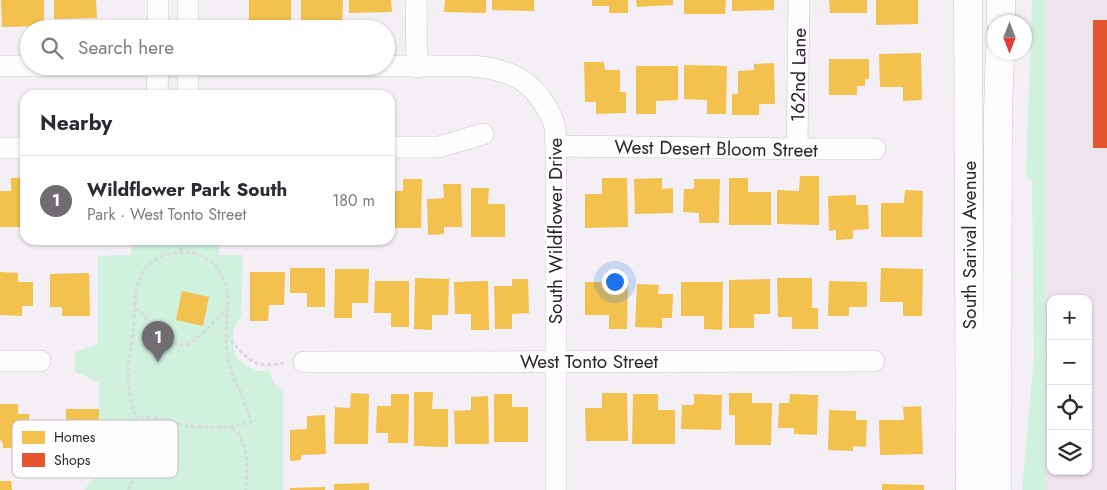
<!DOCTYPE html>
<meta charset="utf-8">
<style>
:root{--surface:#fff;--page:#f7f7f7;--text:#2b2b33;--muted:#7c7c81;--line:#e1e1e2;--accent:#716c71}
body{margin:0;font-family:Jost,sans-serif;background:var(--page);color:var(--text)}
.controls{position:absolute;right:15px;bottom:15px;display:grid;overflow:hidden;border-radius:10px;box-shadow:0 1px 4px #0004}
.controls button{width:45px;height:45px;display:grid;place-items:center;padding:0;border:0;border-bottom:1px solid var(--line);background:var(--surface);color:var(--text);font:25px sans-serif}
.compass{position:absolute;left:987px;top:15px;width:45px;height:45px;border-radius:50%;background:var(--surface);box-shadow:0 1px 4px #0004;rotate:180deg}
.you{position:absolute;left:614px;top:281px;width:18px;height:18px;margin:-12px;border:4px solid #fff;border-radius:50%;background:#1a73e8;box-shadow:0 0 0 8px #1a73e833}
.badge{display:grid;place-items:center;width:32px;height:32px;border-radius:50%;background:var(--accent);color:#fff;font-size:16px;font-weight:700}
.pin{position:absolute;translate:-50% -41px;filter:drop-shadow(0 1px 2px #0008)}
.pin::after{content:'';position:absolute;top:26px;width:18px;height:15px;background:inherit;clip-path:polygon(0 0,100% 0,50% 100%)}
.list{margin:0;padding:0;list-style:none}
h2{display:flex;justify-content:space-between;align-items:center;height:65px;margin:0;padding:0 20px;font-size:21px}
h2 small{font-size:16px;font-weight:400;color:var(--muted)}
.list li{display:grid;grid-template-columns:32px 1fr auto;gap:15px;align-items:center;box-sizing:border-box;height:90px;padding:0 20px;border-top:1px solid var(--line)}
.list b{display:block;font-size:19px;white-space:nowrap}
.list p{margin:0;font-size:16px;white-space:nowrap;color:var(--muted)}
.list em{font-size:16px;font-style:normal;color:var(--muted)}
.icon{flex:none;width:28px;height:28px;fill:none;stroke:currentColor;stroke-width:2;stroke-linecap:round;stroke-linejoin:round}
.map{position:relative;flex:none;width:1107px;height:490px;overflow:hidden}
.search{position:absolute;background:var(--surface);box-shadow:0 1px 4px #0004;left:20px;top:20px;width:375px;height:55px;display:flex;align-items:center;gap:12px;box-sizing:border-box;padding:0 18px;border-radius:28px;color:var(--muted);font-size:19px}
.panel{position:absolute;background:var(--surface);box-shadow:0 1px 4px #0004;left:20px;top:90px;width:375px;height:155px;border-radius:15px}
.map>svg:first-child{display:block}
.built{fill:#efe3ee;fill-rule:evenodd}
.green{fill:#cff1de}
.homes{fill:#f2c14e}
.shops{fill:#e4572e}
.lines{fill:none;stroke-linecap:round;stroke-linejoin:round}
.street-casing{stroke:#cac6ca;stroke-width:22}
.secondary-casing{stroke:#cac6ca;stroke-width:29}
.path{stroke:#dbdadb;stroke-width:3;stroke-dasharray:4 2.5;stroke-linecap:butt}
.street{stroke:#fdfdfd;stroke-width:21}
.secondary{stroke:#fdfdfd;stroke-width:28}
.labels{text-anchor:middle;stroke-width:5;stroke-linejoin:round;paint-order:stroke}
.street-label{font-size:19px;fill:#2a262a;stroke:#fffdff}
.key{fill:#fffdff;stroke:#bfbcbf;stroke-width:1}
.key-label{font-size:14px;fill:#2a262a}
</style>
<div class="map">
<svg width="1107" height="490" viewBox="0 0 1107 490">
<rect width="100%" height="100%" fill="#f4eff4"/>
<!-- built -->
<path class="built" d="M1045,0H1107V490H1046ZM1051,299H1088V471H1051Z"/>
<!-- green -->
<path class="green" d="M1032,0H1045L1046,490H1022L1034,357L1032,181L1026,176Z
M132,240H219V255H243L241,316L234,329L233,346L237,358L247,366L258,371H269L273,382L283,392V490H84L100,472L99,382L75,372V352L98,344V256L131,255Z"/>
<!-- homes -->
<path class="homes" d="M1,0H44V26L2,27Z
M54,0H96L97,18L54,19Z
M249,0H291V20H249Z
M301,0H343L342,28L301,27Z
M349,0H391L392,12L349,13Z
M445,0H486V13L444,12Z
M492,0H534V11L492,10Z
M592,0H628V13H609V6H592Z
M636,0H673V5L637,7Z
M684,0H726L725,14H684Z
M732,0H774V10L732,11Z
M829,0H867V13H830Z
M876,0H918V24L876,25Z
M921,53L922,100L903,101V87H880L879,54Z
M829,59H869V79H865V86H857V95H829Z
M584,62H604L605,70H620V92H626V113L596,114V102H585Z
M774,63L775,104H759V115H732V94H738V71L754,70V64Z
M684,65L727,66L726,114H707V100L684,99Z
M636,66H678V100L656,101V114H636Z
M800,176H819V225L777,224V190L799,191Z
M11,178H25V227H0V191H11Z
M602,178H627L628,227L585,228V194H602Z
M662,178V189L673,188V213L635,214L634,179Z
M729,178H748V192H771V225H729Z
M403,179H422L421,228H390V191H403Z
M694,179H720L719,223H699V213L683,212L684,189H694Z
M443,184H461L462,227H444V234L428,235L427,199L444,198Z
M471,188H489L488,204H505V237H471Z
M905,190L923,191L922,237H881V203H904Z
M856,195V205H868L869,229L853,230V239L836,240V230L829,231L828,196Z
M290,268H325V307H307V293H290Z
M881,268L923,269L922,316H903V302H880Z
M335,269H369L368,303H352V318H334Z
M0,272L18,273V282H33V306H22V316L0,315Z
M250,272H285L284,305H269L268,321H250Z
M89,273L90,316H62V307H50V274Z
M415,278L449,279L448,315H432V330L414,329Z
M777,278H812V308H818V329H792V317H778Z
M512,279H528L529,313L512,314V329H495L494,286H512Z
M770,279V314H754V328H729V280Z
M375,281H409V327H391V313H374Z
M488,281L489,330H471V314H455L454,282Z
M829,281L867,282V307H849V316H828Z
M585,282H628L627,329H609V315H585Z
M681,282H723L722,330L704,329V316H681Z
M637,284L659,285L658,294H673L672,318H662V328L635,327Z
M182,291L209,297L203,326L176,320Z
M414,392H433L432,409H448V447L414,446Z
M351,393L369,394L368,444H334L335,407L350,408Z
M602,393H627L628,441H586L585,408H602Z
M729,393H752V403H772L771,445H735V415H729Z
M391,394H409L408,443H388V433H376L377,406H391Z
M494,394H512V407H528V442H494Z
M633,394H658V410H675V444H632Z
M694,394L722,395L721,430L681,429L682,405H694Z
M790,394L818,395L817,435L794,434V428H778L779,403H789Z
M488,396L489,444H455L454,411L471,410V397Z
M0,404H18V414H29V439H14V448H3L2,440L0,441Z
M921,406L923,454L880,455L879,420H904L903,407Z
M66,409H99V429H93V447H82V454H49V425L66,426Z
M829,410L856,411V420H867L866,447L853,446V451L828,450Z
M325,415L326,454L301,455V460L290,461V430L307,429V416Z
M0,481H11L12,490H0Z
M369,483V490H334V484Z
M882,484L924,485V490H882Z
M325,487V490H290V488Z"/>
<!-- shops -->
<path class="shops" d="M1093,20H1107V148H1093Z"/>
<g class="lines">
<!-- street casing -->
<g class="street-casing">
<path id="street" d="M188,0V29
M416,0L417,67
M158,29V0
M0,66H473C504,69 529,77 545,105C548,111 552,117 554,123C556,130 555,139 556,146V490
M157,95L158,66
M188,95V66
M556,146L797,149H875
M390,147H439L483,134
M0,148H25
M797,149L799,0
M0,361H40
M304,362L874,361"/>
</g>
<!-- secondary casing -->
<g class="secondary-casing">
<path id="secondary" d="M968,0L970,490
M1001,22V0
M997,490L998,111L1000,52"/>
</g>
<!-- path -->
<path class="path" d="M181,251L182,240
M135,309L139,310C150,322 170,351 188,344C199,339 215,320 224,312L227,311
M227,335C235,345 246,360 259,364C267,366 278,364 286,363
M232,428C250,441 247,470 246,490
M128,490C137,476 135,460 134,444C134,434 132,425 137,417H151L188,426L202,427H231L251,422C248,412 245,403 241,393C237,384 232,375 229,365C227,356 226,345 226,335C226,317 231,297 224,279C218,265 207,257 193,253C182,251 173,252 163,256C131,268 136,303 133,331C132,344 129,356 128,369C127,378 128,386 130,395C131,403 132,410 137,417"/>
<!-- street -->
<use href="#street" class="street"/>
<!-- secondary -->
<use href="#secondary" class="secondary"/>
</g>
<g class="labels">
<!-- street labels -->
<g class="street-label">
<text transform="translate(798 75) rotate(-89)" y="7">162nd Lane</text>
<text transform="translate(716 148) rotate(1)" y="7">West Desert Bloom Street</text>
<text transform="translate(555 231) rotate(-90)" y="7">South Wildflower Drive</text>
<text transform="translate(969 245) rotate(-90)" y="7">South Sarival Avenue</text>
<text x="589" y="368">West Tonto Street</text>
</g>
</g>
<!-- legend -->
<rect x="12" y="420" width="166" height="58" rx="8" class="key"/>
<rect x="22" y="431" width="23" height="13" fill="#f2c14e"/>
<rect x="22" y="453" width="23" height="14" fill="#e4572e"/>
<g class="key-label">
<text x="54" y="442">Homes</text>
<text x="54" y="465">Shops</text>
</g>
</svg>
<div class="controls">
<button>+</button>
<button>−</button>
<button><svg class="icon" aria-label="locate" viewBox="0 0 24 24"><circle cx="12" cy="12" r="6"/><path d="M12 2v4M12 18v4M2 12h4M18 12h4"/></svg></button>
<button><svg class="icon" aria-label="layers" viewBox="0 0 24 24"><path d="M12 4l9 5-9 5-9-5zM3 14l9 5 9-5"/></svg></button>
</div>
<svg class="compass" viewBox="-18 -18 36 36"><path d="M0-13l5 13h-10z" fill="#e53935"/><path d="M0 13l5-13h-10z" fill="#7c7c81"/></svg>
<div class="you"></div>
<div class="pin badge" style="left:158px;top:362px">1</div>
<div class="search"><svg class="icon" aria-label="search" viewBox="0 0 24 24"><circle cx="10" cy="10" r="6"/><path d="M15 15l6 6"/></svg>Search here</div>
<section class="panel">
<h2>Nearby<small></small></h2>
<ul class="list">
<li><span class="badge">1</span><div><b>Wildflower Park South</b><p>Park · West Tonto Street</p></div><em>180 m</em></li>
</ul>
</section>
</div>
